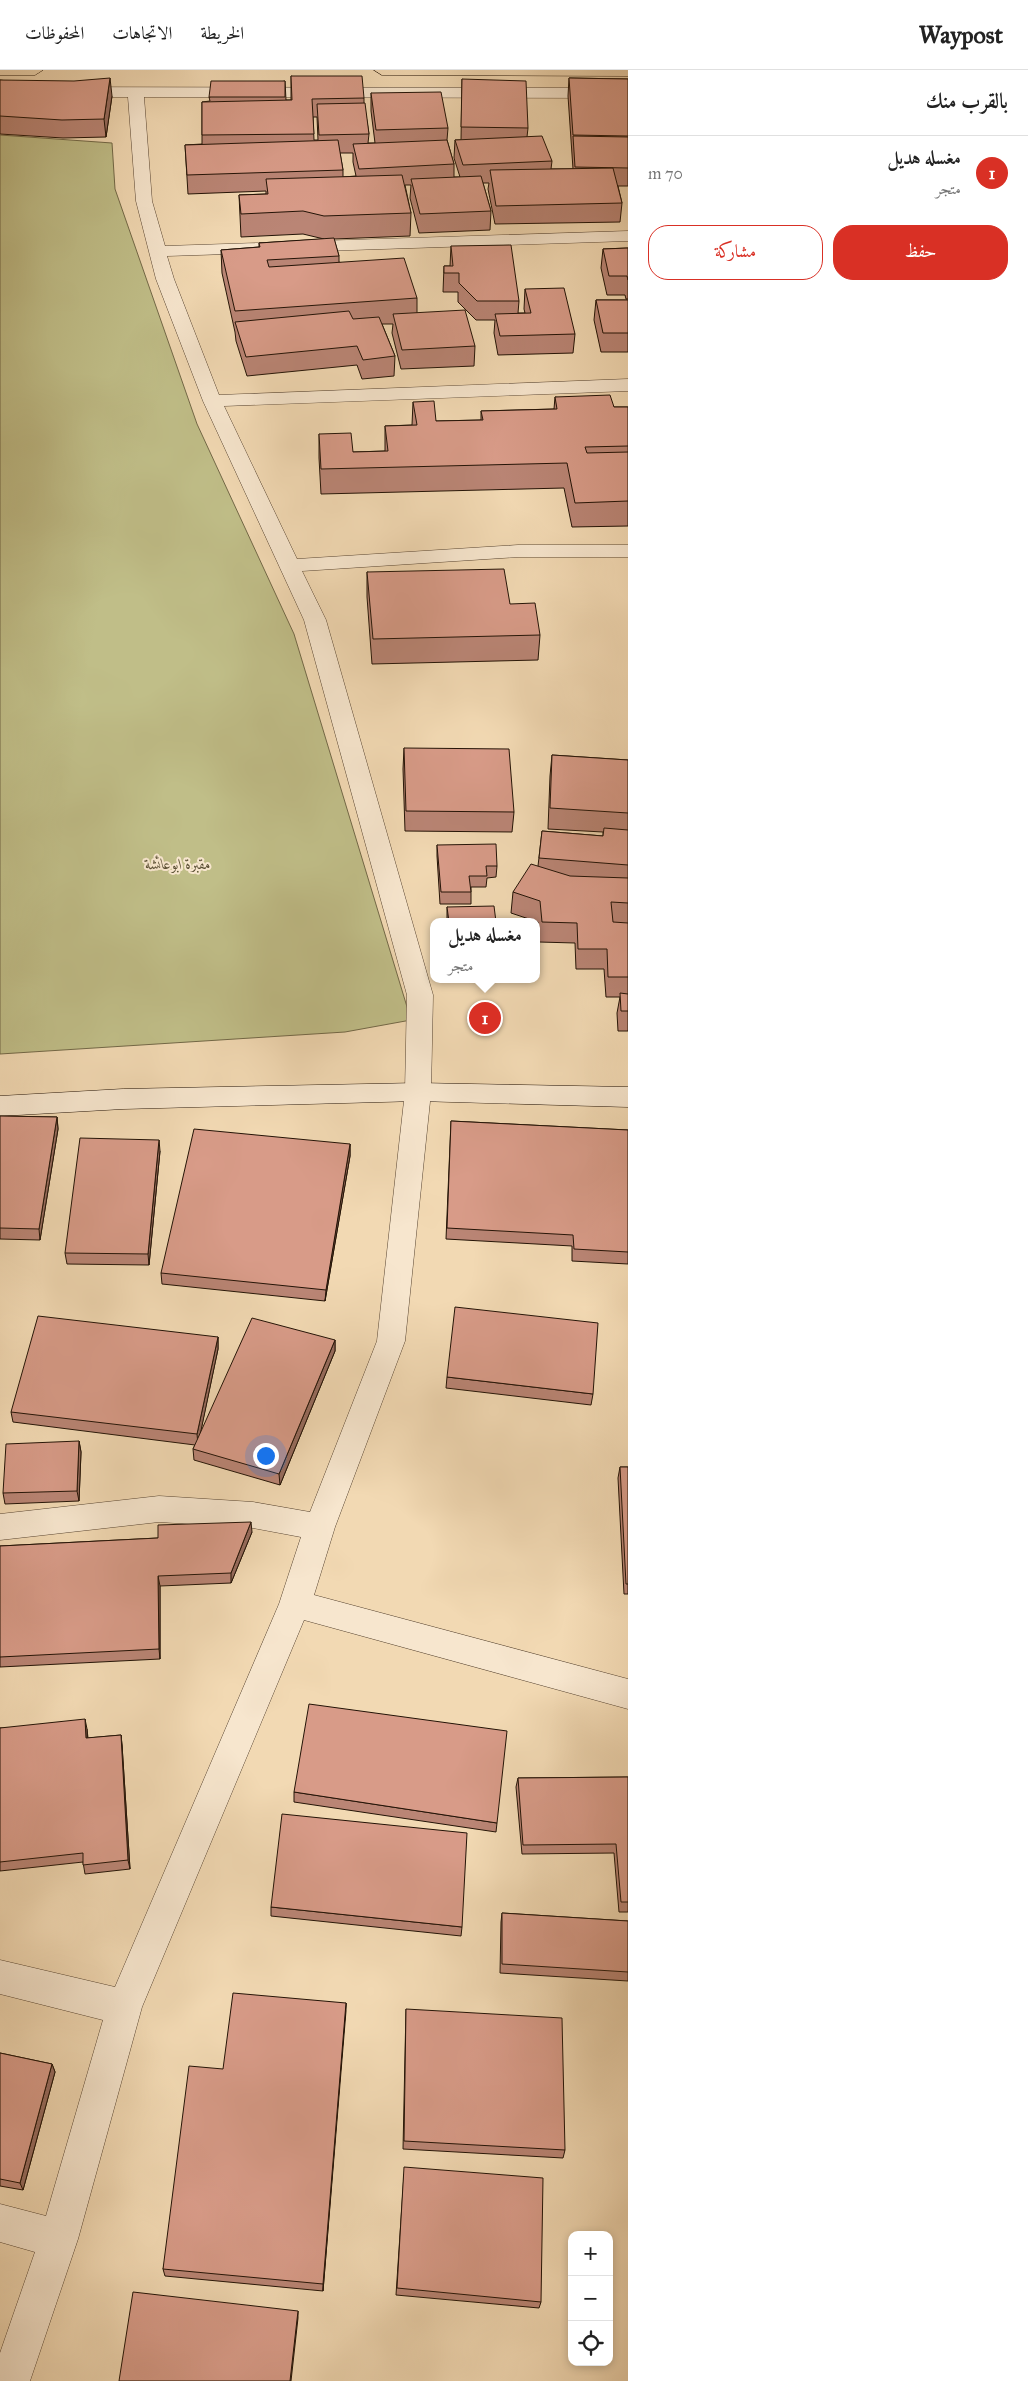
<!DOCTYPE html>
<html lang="ar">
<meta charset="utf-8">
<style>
:root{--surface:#fff;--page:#f2f2f2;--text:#222;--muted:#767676;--line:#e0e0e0;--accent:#d93025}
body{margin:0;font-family:"IM FELL Great Primer",Amiri,serif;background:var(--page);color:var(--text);direction:rtl}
.controls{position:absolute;right:15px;bottom:15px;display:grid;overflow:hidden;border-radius:10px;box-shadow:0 2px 8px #0003}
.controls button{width:45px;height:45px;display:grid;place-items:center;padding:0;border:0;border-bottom:1px solid var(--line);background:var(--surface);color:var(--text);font:25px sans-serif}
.you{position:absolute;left:265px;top:1385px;width:18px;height:18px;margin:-12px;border:4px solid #fff;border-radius:50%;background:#1a73e8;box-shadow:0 0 0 8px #1a73e833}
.badge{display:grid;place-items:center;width:32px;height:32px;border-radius:50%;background:var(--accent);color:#fff;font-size:16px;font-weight:700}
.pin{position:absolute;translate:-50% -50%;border:2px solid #fff;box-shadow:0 1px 5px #0006}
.popup{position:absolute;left:430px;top:848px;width:110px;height:65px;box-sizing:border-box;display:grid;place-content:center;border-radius:10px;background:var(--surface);filter:drop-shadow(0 1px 4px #0005);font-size:16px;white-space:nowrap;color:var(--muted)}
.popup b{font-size:19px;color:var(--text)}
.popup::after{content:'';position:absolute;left:50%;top:100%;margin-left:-10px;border:10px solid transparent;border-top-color:var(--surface)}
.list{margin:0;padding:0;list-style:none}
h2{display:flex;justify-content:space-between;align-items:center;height:65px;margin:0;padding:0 20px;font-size:21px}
h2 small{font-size:16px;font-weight:400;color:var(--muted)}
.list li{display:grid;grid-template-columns:32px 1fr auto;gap:15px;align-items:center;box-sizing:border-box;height:75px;padding:0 20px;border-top:1px solid var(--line)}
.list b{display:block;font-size:19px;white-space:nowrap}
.list p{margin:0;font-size:16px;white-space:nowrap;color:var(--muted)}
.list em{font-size:16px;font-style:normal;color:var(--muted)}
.actions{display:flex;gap:10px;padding:15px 20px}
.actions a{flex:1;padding:11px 0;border:1px solid var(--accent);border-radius:20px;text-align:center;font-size:18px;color:var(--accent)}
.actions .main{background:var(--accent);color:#fff}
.icon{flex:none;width:28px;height:28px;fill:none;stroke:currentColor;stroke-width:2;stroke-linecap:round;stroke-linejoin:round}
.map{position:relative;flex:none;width:628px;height:2311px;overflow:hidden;direction:ltr}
header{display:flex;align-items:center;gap:30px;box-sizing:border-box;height:70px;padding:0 25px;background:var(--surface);border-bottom:1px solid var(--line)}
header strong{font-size:24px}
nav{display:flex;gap:28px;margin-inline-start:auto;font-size:18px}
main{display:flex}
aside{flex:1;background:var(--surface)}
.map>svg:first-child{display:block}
.green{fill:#c0be88;stroke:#726847}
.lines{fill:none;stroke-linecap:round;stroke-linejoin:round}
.minor-casing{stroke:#574431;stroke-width:1}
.secondary-casing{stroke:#231306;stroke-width:1}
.trunk-casing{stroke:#231306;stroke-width:1}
.minor{fill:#f7e6ce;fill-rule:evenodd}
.secondary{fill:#f7e6ce;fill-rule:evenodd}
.trunk{fill:#f2d9b3;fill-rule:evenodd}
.wall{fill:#ba8575;stroke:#231306;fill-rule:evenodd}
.shaded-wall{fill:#976c5f;stroke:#231306}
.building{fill:#d89b88;stroke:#231306}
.labels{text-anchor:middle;stroke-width:4;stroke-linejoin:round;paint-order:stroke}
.park-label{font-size:15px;font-style:italic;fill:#5a4f34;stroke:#f7e6ce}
</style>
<header>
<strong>Waypost</strong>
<nav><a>الخريطة</a><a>الاتجاهات</a><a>المحفوظات</a></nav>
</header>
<main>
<aside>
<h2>بالقرب منك<small></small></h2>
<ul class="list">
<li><span class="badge">1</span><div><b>مغسله هديل</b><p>متجر</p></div><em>70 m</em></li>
</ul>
<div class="actions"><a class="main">حفظ</a><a>مشاركة</a></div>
</aside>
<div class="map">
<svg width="628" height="2311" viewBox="0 0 628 2311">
<rect width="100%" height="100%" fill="#f2d9b3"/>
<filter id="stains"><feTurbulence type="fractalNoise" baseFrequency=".004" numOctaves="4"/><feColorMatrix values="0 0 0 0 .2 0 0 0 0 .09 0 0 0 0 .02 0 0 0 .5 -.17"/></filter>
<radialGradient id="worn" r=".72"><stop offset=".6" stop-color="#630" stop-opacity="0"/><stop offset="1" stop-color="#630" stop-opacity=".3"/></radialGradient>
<!-- green -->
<path class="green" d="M0,65L112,73L115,119L197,354L294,564L411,950L345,962L0,984Z"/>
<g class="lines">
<!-- minor casing -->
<g class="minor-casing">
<path id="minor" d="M0,17L628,18V28L144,27L152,131L165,176L628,161V171L167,186L174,209L219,325L628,309V321L224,336L297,489L518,475H628V487H518L302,501L326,550L433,925L431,1022L405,1271L335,1457L314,1525L628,1609V1639L304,1550L142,1937L78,2169L30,2311H0V2283L35,2182L0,2172V2134L46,2146L103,1950L0,1924V1890L115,1917L279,1534L301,1467L253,1458L159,1452L0,1470V1444L159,1426L253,1432L310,1442L377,1271L405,1022L407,925L304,550L203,331L156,209L136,131L128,27H0Z"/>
</g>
<!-- secondary casing -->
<g class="secondary-casing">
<path id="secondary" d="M418,1013L628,1017V1037L418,1031L123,1039L0,1046V1026L123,1019Z"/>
</g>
<!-- trunk casing -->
<g class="trunk-casing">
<path id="trunk" d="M0,0H43L35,5H0Z
M374,0H628V6L382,5Z"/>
</g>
<!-- minor -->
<use href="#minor" class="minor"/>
<!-- secondary -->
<use href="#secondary" class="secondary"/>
<!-- trunk -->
<use href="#trunk" class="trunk"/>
</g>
<!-- wall -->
<path class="wall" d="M291,6L364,28V33L369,64L368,73H375L371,41V23L448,58L447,70L454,94V107H460L454,88L455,70H461L462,9L528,58L527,67L552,91L551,99H573L568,26L569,8L628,9V116H618L622,133L620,152L495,154L488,119L489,113H483L491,141L490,160L419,163L410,128L411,115H405L411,143L410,166L334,169L339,186V192L417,228V243L475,276L474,296L401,299L392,263L393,254H382L395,286L394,306L362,309L357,295L247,306L236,271L235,262L222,203L221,180L259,177V173L324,169L303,164L241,167L239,125L266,124V121L188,124L185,75L202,74V32L210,31L209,27L285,11L286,30H291ZM313,47H317L318,70H314ZM340,83H353V92L356,106L343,107V100Z
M0,10L112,26L106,67L63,68L0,64Z
M451,176L519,231L518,243H525L524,239L525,219L575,264L573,283L498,285L494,263L495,250H476L458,232V222H443L444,196H450Z
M628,178V229H626L625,225H607L601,198L603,179Z
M596,230H628V282H601L594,250Z
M555,327L614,337H628V456L572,457L564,418L321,424L319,388V364L353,382L385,381V356L412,355L413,332L436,351L481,350V341L554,339Z
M367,502L510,534L540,565L538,590L372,594L367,527Z
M404,678L514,742L512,762L405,761L403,699Z
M552,685L628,690V961H618L617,943L620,927H606L604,899H576L575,873L539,872L538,852L511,843L513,822L538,796L542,761L603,766V762L548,759L550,706Z
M437,775L497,796L496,807L487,808L486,817H471V834H440L437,786Z
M447,837L496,852H447Z
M0,1046L57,1047L58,1059L40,1170L0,1169Z
M451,1051L628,1060V1194L572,1191V1176L446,1169Z
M350,1074V1086L325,1231L162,1214L161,1203Z
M160,1081L149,1195L67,1194L65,1183Z
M218,1267V1279L200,1364L335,1270V1281L280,1415L194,1390L193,1379L195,1375L13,1352L11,1342Z
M447,1307L593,1324L591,1335L446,1318Z
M79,1371L81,1382L79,1431L5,1434L3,1423Z
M620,1397H628V1524H624L618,1408Z
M252,1462L231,1513L160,1516V1589L0,1597V1476L158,1468Z
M0,1658L87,1659L88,1668L121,1665L122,1675L130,1799L85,1804L83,1792L0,1801Z
M628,1707V1842H619L614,1783L522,1784L516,1717L518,1708Z
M294,1722L497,1753L496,1762L294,1732Z
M271,1837L462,1857L461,1866L271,1846Z
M502,1843L628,1851V1911L500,1903L501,1852Z
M346,1933L323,2221L165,2206L163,2199L223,1999Z
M406,1939L565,2080L563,2088L403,2079Z
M0,1983L52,1994L55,2002L23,2120L0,2116Z
M404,2104L541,2232L539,2238L396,2225Z"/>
<!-- shaded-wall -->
<path class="shaded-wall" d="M110,8L112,26L106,67L104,49Z
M57,1047L58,1059L40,1170L39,1159Z
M159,1070L160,1081L149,1195L148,1184Z
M350,1074V1086L325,1231L326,1220Z
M218,1267V1279L198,1375L197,1364Z
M335,1270V1281L280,1415L279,1404Z
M79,1371L81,1382L79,1431L77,1421Z
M251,1452L252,1462L231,1513V1503Z
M158,1506L160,1516V1589L159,1579Z
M85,1649L87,1659L88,1678L86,1668Z
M121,1665L122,1675L130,1799L128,1790Z
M346,1933V1941L323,2221V2214Z
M52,1994L55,2002L23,2120L20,2113Z
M298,2241V2248L291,2311H290Z"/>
<!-- building -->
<path class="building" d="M291,6H362L364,28L312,29L314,64L202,65V32L292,30Z
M110,8L104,49L62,50L0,46V10L74,11Z
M569,8L628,9V66L573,65Z
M462,9L526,11L528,58L461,57Z
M211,11H285V27H209Z
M441,22L448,58L376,60L371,23Z
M365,33L369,64L319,65L317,34Z
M542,66L552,91L463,95L455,70Z
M573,66L628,67V98L575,97Z
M338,70L343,100L187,105L185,75Z
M447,70L454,94L359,99L353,74Z
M613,98L622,133L496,136L490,100Z
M402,105L411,143L324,146L303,141L241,144L239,125L268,124L266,109Z
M481,106L491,141L420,144L411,109Z
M334,168L339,186L267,190L269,197L404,188L417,228L235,241L221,180L260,177L259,173Z
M511,175L519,231H477L459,213V203H444V196H453L451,176Z
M628,178V210L627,206H609L603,179Z
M564,218L575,264L500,266L495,244L531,243L525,219Z
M596,230H628V263H603Z
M465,240L475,276L402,280L393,244Z
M349,241L353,249L379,247L395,286L363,290L357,276L246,287L235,252Z
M610,325L614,337H628V376L585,377L587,383L628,382V431L575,433L567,393L321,399L319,364L351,363L353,382L388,381L385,356L417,355L413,332L434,331L436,351L483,350L481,341L557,339L555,327Z
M504,499L510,534L535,533L540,565L373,569L367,502Z
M404,678L509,679L514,742L406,741Z
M552,685L628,690V743L550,738Z
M604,758L628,760V795L539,788L542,761L603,766Z
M496,774L497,796H486L487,806H469L471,822H441L437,775Z
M531,794L570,806L628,808V833L611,832L613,852L628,853V907H608L607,879H578L577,853L542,852L540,831L513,822Z
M494,836L496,852H449L447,837Z
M620,923L628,924V941H621Z
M0,1046L57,1047L39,1159L0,1158Z
M451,1051L628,1060V1182L574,1179L573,1165L447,1158Z
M194,1059L350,1074L326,1220L161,1203Z
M80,1068L159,1070L148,1184L65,1183Z
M455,1237L598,1253L593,1324L447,1307Z
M38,1246L218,1267L197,1364L11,1342Z
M252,1248L335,1270L279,1404L193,1379Z
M79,1371L77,1421L3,1423L6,1374Z
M620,1397H628V1514H626Z
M251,1452L231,1503L158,1506L159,1579L0,1587V1476L158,1468V1455Z
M309,1634L507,1661L497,1753L294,1722Z
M85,1649L86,1668L121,1665L128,1790L83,1795V1783L0,1792V1658Z
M628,1707V1832H621L616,1774L523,1775L518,1708Z
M282,1744L467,1763L462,1857L271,1837Z
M502,1843L628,1851V1902L502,1894Z
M233,1923L346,1933L323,2214L163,2199L189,1996L223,1999Z
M406,1939L562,1948L565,2080L404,2071Z
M0,1983L52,1994L20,2113L0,2109Z
M404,2097L543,2108L541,2232L397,2218Z
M133,2222L298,2241L290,2311H119Z"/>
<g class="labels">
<!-- park labels -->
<g class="park-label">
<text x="178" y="799">مقبرة ابوعائشة</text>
</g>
</g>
<rect width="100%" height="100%" filter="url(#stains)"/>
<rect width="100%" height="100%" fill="url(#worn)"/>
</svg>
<div class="controls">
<button>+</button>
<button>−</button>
<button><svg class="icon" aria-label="locate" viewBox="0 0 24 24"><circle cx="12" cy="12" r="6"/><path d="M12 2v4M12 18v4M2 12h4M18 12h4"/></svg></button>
</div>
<div class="you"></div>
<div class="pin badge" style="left:485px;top:948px">1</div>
<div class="popup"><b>مغسله هديل</b>متجر</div>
</div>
</main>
